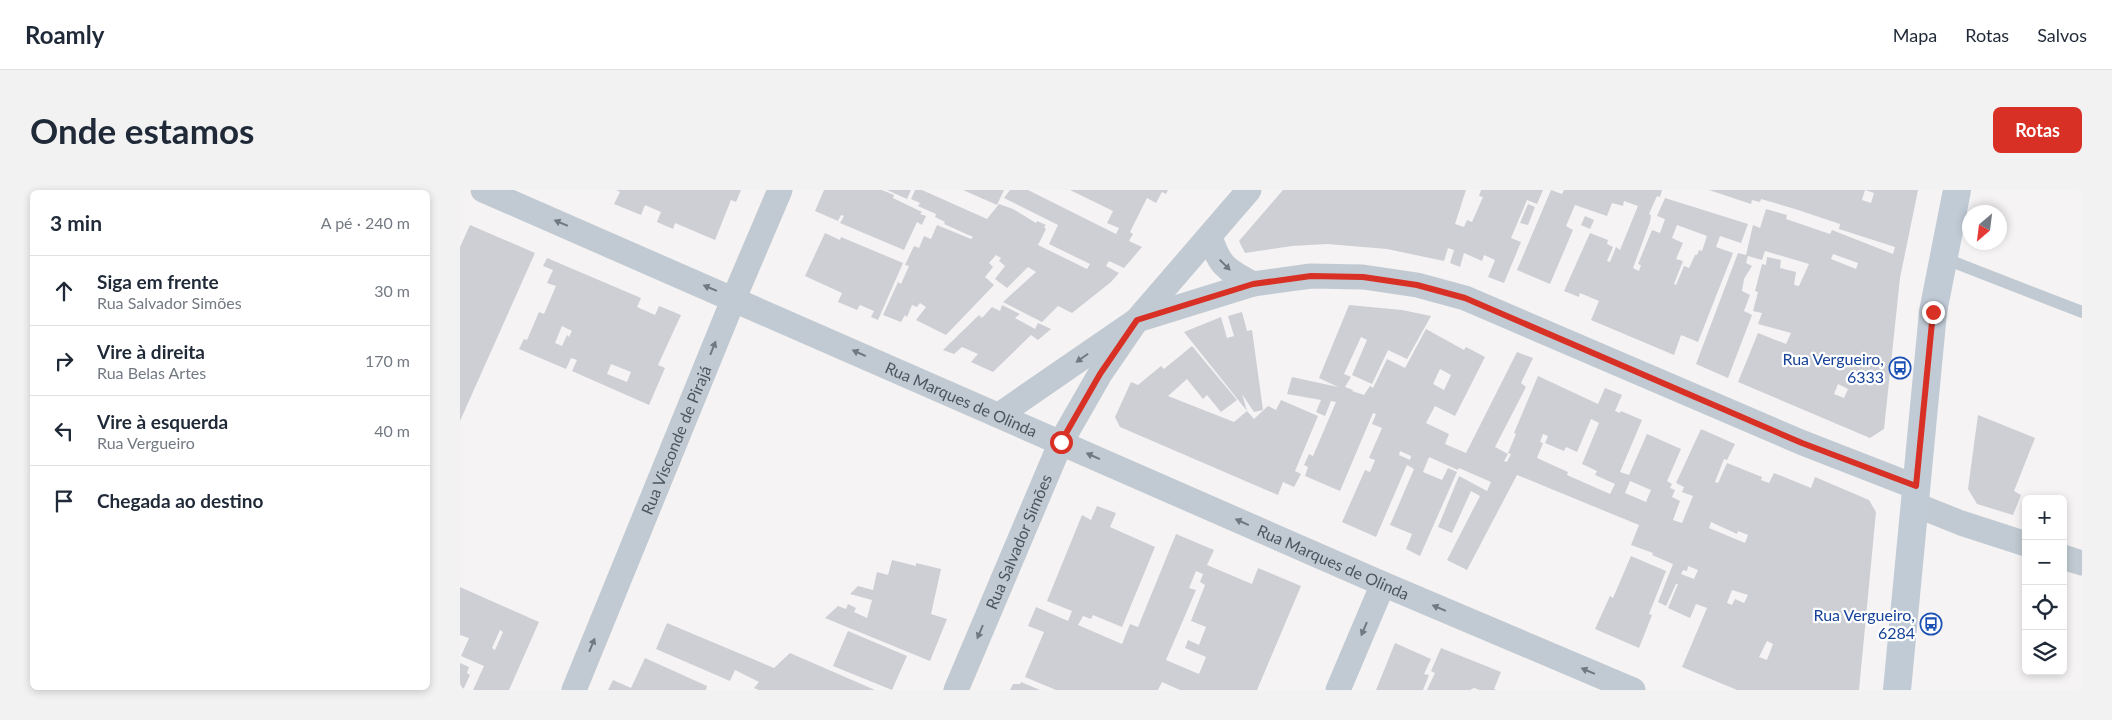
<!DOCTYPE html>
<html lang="pt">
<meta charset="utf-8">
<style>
:root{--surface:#fff;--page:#f2f2f3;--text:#1f2937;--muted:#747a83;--line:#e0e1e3;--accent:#d93025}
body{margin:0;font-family:Lato,sans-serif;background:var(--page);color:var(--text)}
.controls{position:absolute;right:15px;bottom:15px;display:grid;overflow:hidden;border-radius:8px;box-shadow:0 2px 8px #0003}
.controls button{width:45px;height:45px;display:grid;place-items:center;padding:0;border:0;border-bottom:1px solid var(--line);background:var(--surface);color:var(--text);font:25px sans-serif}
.compass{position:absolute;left:1502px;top:15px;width:45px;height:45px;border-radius:50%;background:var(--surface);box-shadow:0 2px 8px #0003;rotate:208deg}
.stop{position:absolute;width:15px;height:15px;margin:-11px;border:4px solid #d93025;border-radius:50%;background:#fff}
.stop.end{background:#d93025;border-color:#fff;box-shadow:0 1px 5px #0008}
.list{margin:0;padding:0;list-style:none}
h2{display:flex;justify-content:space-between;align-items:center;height:65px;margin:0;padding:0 20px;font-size:21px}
h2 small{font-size:16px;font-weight:400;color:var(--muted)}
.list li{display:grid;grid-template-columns:32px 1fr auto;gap:15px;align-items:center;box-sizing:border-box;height:70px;padding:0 20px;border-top:1px solid var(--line)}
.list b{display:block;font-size:19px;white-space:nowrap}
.list p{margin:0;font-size:16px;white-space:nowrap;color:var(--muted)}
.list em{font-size:16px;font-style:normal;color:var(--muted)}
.icon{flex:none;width:28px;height:28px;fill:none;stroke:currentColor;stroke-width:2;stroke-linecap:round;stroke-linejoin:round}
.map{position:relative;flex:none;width:1622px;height:500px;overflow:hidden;border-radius:8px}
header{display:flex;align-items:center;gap:30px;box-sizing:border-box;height:70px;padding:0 25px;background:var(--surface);border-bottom:1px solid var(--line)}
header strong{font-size:24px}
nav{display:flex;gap:28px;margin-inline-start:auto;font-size:18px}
.intro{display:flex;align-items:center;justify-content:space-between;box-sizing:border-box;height:120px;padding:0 30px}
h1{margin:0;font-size:35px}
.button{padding:12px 22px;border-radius:8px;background:var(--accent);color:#fff;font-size:18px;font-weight:700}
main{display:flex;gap:30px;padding:0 30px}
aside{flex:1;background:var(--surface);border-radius:8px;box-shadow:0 2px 8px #0003}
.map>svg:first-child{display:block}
.building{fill:#cdcfd5;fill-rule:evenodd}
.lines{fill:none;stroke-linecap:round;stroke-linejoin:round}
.lane{stroke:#c1cad2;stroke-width:12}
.street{stroke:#c1cad2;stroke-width:25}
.secondary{stroke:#c1cbd6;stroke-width:28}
.oneway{fill:#6e7983}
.route{stroke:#d93025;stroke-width:6}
.labels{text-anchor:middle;stroke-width:4.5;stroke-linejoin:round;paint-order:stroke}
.transit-label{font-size:16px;fill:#164399;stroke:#fff;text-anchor:end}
.street-label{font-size:16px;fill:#4a5661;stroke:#fff}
</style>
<header>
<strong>Roamly</strong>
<nav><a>Mapa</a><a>Rotas</a><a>Salvos</a></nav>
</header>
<div class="intro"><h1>Onde estamos</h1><a class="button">Rotas</a></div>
<main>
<aside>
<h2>3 min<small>A pé · 240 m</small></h2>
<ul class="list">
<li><svg class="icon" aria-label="ahead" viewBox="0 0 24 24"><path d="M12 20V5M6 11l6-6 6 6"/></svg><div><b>Siga em frente</b><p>Rua Salvador Simões</p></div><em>30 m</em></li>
<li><svg class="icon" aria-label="right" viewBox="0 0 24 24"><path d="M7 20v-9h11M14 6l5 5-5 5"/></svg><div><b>Vire à direita</b><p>Rua Belas Artes</p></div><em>170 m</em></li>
<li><svg class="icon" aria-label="left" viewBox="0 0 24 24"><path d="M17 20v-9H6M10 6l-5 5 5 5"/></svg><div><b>Vire à esquerda</b><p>Rua Vergueiro</p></div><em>40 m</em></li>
<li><svg class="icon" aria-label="arrive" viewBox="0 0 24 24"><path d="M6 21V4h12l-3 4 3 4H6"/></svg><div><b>Chegada ao destino</b></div></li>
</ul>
</aside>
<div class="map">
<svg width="1622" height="500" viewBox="0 0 1622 500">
<rect width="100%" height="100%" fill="#f5f3f3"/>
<!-- building -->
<path class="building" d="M156,0H281L276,12L271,10L255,50L215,33L213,39L197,32L201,22L185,15L181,25L154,14L160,2Z
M364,0H422L434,5L433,8L462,22L460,24L466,26L462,35L457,32L444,60L380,33L384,26L381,25L378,31L355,21Z
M427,0H451L447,9Z
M455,0H462L527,29L539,14L553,19L576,33L577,31L586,35L584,37L586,39L578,55L627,79L630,74L589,54L598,35L544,8L550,0H568L656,44L659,38L647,33L653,21L610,0H708L706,4L702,2L696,13L687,8L670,42L673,44L669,51L682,57L664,78L649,71L646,76L659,83L651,92L612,123L598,116L582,132L543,112L576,82L568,77L547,98L535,89L545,76L539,71L541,68L536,65L529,73L533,77L525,87L534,95L486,145L456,130L466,117L460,113L457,117L452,115L447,127L445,125L441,132L423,125L438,92L441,94L449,76L445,75L454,56L459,58L464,46L471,49L477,35L511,49L513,47L484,34L485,32L475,27L476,24L458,16L460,13L451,9Z
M503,0H544L537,15Z
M823,0H1006L995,34L1004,37L1007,30L1012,32L1023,7L1019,6L1021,0H1083L1077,14L1067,10L1051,48L1061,52L1044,93L1028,87L1035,70L1024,65L1022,71L1004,63L1000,77L990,73L994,60L988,58L984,71L927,59L867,54L832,56L785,63L779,51Z
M1091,0L1102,4L1104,0H1202L1200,7L1197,6L1189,24L1191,25L1190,32L1173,78L1179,81L1181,75L1178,74L1192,40L1200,43L1205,29L1197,26L1205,8L1288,34L1281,53L1260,46L1256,57L1273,63L1238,152L1221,145L1214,165L1131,130L1139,111L1120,103L1119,107L1104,101L1130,43L1148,50L1147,54L1153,57L1147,71L1150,72L1156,57L1160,60L1178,16L1164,11L1163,16L1152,13L1147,26L1115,15L1106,36L1113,40L1090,94L1057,80ZM1217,35L1247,46L1242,61L1239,60L1237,65H1235L1229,78L1224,76L1216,95L1214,94L1223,71L1216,69L1223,53L1212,48Z
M1249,0H1405L1402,10L1411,13L1414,3L1405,0H1458L1440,88L1424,239L1410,248L1278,192L1298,143L1326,154L1331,143L1298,134L1302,123L1293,121L1298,102L1295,101L1302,74L1306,75L1307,67L1321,70L1320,78L1336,82L1334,95L1339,96L1349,74L1305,61L1302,70L1288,66L1286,73L1292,76L1284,89L1282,101L1290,105L1284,121L1292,125L1268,188L1236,174L1278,63L1286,65L1293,35L1300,38L1306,19L1327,25L1326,29L1370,44L1372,40L1433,64L1435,57L1379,39L1380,34L1335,19L1301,9L1300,12L1292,10L1291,14ZM1373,64L1398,73L1396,79L1371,69ZM1378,194L1388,199L1384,208L1374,204Z
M1068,14L1075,17L1068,35L1060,33Z
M1125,26L1134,30L1130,39L1121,35Z
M10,35L75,63L0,231V57Z
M365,43L380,50L381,47L443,73L418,130L411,127L414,121L400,115L397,120L378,112L382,103L345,86Z
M87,68L181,108L177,117L195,125L199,116L221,125L198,175L205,178L189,215L112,181L117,170L111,168L106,179L59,159L64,149L67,150L79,122L84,124L96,96L87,93L93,80L83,76ZM102,136L112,141L109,147L107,145L102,156L95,153ZM151,174L171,182L167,192L147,184Z
M542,115L560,124L555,128L575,139L578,133L591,139L578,150L571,145L533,182L511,172L518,164L502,157L494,164L483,160L519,125L522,128L532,117L540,121Z
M889,115L942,120L971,126L947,169L928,160L912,194L892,185L907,150L901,147L884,184L891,187L885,197L893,200L892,201L904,205L910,196L913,198L927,169L945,178L966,139L1004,160L1006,157L1025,167L995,226L975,216L966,233L989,244L985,254L1006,263L1057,162L1073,168L1061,193L1066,197L1035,257L1048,264L1044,271L1047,272L1051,264L1048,263L1056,244L1054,243L1078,186L1138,214L1145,198L1162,205L1155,221L1160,223L1161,221L1182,230L1160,282L1169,285L1187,244L1221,259L1207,291L1212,294L1210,298L1215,300L1212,307L1220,311L1213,330L1222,333L1233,306L1222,302L1224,297L1216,293L1241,239L1275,254L1267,270L1264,269L1255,292L1258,293L1267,273L1302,287L1301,290L1309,293L1314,283L1351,298L1355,287L1409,310L1416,322L1399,500H1277L1222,477L1247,418L1236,414L1230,428L1208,418L1218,394H1216L1206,416L1198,412L1213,374L1192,365L1193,363L1171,355L1179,335L1057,285L1007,380L987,370L1020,306L1011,301L992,343L978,337L999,286L1027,301L1031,292L999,278L998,280L969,267L963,282L982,290L988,278L997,282L960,366L946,359L952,344L930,335L954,279L947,275L916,347L882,332L905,280L910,282L915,270L909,268L922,238L912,234L916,224L913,223L880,301L845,286L848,277L844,275L849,264L853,266L876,212L871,211L865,226L856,222L861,210L827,204L832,187L878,197L859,188ZM980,179L991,185L984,200L973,194ZM1131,229L1139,233L1122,274L1137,281L1135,285L1155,294L1150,304L1107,285L1108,282L1077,268L1083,253L1080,252L1083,244L1088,246L1085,253L1104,261L1106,257L1117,262ZM940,261L951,266L950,270L939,265ZM1170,291L1191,300L1186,312L1165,303ZM1251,332L1277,344L1278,341L1288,345L1285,353L1249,338ZM1228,376L1238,380L1234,389L1221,384L1223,380L1227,381ZM1272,400L1288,405L1284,413L1275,409L1272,415L1267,413ZM1307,451L1313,454L1307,470L1299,467Z
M782,122L787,141L792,140L803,220L794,222L782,204L787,221L724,142L761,127L767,148L774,146L768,126Z
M732,156L777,210L761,222L747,205L743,209L727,189L708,206L774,232L787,221L794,229L808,216L816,220L821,210L858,226L835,281L841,284L834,297L823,292L818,305L660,237L655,227L671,192L678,195L701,176L704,179Z
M1518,225L1575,248L1554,301L1561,305L1553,325L1517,314L1508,299Z
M637,316L656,323L650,337L695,357L662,437L633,425L631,429L623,426L618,435L662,454L670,434L678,437L716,344L754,360L747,375L792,394L798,378L841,396L797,500H720L702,492L698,500H596L565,487L584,442L568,436L576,417L608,431L612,421L587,411L622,325L631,330ZM736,381L743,384L740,392L745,395L731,431L746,437L739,455L728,450L725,458L746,467L739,484L706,470L736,400L729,398Z
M1171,366L1206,381L1189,424L1192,425L1179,458L1135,439L1150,406L1153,408Z
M432,370L456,376V373L481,379L471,424L487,429L470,471L365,428L378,416L386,419L388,414L396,418L394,422L407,428L412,410L390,404L398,396L413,400L417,382L428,385Z
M0,397L79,432L49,500H13L24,476L1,466L9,448L0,445ZM40,440L43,442L35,460L32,458Z
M207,433L314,478L330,463L415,500H299L294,498L299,492L275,480L270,491L196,459Z
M388,441L447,466L432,500L373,476Z
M935,453L971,469L964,484L969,485L963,500H916Z
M981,458L1041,482L1034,499L1037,500H1020L1014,498L1010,500H967L975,483L971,481Z
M185,468L247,496L246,500H148L153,490L171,498Z
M0,473L9,477L7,483L10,485L3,500H0Z
M561,492L580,500H550L553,494H560Z"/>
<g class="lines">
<!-- lane -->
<path class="lane" d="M1483,68L1622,122"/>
<!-- street -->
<g class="street">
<path id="s1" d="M23,0L923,394L1173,500"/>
<path d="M750,46C759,76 766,79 793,94"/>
<path d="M539,225L677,130L793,94L851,86L903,87L957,95L1005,108L1343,253L1456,297"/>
<path d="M1456,315L1501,333L1566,354"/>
<path d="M1603,367L1622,373"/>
<path id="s2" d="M114,500L274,108L320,0"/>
<path id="s3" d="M496,500L601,252L640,184L677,130L789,0"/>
<path d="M878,500L923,394"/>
</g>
<!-- secondary -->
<path class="secondary" d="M1437,500L1473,122L1497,0"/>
</g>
<!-- one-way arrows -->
<defs><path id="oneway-solid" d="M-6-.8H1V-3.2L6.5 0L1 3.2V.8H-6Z" transform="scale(1.25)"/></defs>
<g class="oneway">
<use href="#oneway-solid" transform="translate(101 33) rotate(-157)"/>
<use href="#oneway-solid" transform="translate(765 75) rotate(45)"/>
<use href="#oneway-solid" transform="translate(250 98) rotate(-157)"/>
<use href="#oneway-solid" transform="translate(253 158) rotate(-68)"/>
<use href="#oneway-solid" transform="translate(399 163) rotate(-156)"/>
<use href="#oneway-solid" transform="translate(622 168) rotate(145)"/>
<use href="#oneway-solid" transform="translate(633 266) rotate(-156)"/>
<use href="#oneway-solid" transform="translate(782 332) rotate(-156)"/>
<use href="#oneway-solid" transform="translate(979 418) rotate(-157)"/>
<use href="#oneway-solid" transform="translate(904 439) rotate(113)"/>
<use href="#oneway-solid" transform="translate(520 442) rotate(113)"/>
<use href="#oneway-solid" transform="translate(132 455) rotate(-68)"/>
<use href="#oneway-solid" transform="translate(1128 481) rotate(-157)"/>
</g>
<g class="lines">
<!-- route -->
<path class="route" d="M601,252L640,184L677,130L793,94L851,86L903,87L957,95L1005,108L1342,253L1456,296L1473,122"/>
</g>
<!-- icons -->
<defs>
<g id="bus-ring" transform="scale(1.125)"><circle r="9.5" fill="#fff" stroke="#1a4fb4" stroke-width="1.5"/><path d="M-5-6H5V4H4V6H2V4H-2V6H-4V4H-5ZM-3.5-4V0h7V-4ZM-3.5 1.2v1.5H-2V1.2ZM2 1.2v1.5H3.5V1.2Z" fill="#1a4fb4"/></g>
</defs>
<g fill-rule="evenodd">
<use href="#bus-ring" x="1440" y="178"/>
<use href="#bus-ring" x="1471" y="434"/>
</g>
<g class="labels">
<!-- transit labels -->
<g class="transit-label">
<text x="1424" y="175">Rua Vergueiro,<tspan x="1424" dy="18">6333</tspan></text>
<text x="1455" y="431">Rua Vergueiro,<tspan x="1455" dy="18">6284</tspan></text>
</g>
<!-- street labels -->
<g class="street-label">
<text dy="6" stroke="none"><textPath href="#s1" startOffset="522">Rua Marques de Olinda</textPath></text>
<text dy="6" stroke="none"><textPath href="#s2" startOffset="270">Rua Visconde de Pirajá</textPath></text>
<text dy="6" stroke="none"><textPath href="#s3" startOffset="161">Rua Salvador Simões</textPath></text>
<text dy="6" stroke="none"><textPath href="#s1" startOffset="928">Rua Marques de Olinda</textPath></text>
</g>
</g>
</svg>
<div class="controls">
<button>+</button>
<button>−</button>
<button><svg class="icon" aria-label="locate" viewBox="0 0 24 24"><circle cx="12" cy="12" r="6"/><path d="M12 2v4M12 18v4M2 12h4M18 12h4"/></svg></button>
<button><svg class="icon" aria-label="layers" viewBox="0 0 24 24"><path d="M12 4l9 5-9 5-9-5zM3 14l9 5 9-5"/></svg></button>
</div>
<svg class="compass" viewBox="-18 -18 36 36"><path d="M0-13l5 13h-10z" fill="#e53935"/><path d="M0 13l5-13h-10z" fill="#747a83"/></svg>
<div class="stop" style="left:601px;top:252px"></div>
<div class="stop end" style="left:1473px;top:122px"></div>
</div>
</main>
